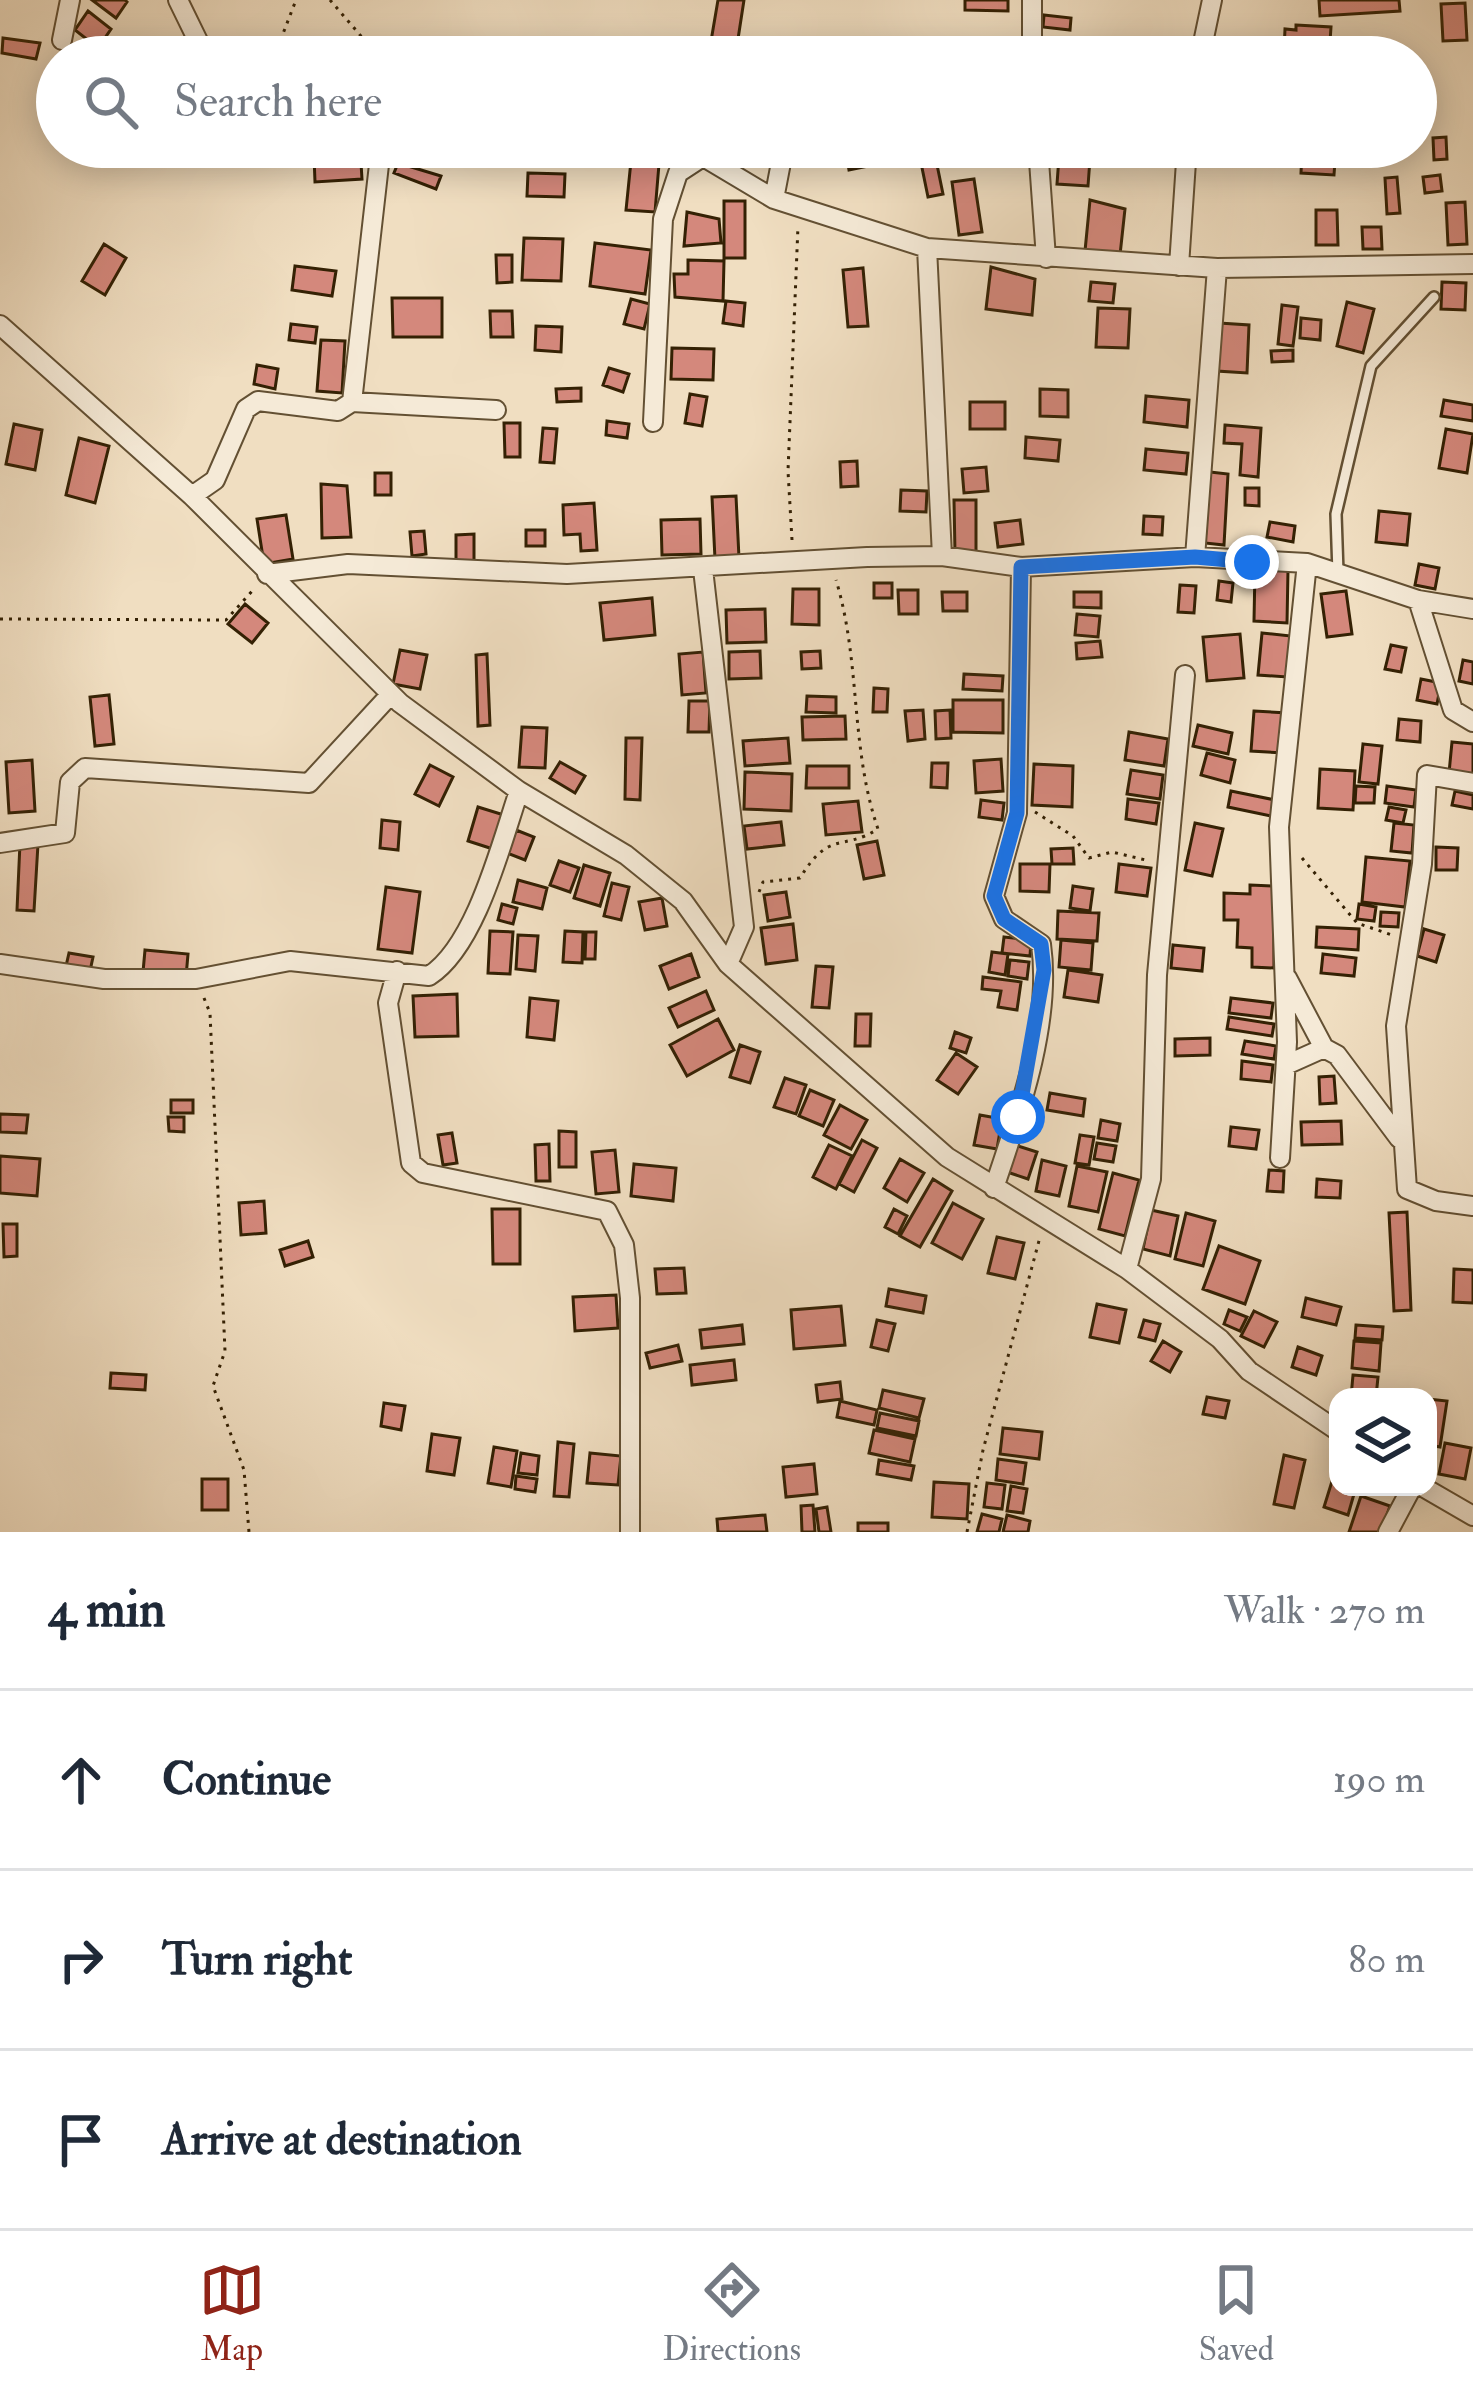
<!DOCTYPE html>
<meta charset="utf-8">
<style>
:root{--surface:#fff;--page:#f2f2f3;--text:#1f2937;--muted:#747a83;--line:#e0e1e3;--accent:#8f2418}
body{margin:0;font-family:"IM FELL Double Pica",serif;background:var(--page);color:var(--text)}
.controls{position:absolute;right:36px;bottom:36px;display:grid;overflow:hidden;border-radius:24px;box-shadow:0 6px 30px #0003}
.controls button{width:108px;height:108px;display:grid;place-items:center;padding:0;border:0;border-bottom:3px solid var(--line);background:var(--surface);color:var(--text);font:60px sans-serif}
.stop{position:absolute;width:36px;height:36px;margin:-27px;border:9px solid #1a73e8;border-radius:50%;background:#fff}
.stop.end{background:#1a73e8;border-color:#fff;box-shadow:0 3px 12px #0008}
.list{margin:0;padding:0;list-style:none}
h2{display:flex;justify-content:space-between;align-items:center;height:156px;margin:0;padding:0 48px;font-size:51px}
h2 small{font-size:39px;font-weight:400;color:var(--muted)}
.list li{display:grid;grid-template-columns:78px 1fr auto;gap:36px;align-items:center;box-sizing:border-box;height:180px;padding:0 48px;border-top:3px solid var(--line)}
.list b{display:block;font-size:45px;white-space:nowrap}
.list em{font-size:39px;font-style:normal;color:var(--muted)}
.icon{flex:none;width:66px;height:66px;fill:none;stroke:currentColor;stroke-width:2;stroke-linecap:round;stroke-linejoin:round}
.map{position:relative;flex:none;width:1473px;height:1532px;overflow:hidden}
.search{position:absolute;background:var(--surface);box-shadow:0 6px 30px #0003;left:36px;right:36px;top:36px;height:132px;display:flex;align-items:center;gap:30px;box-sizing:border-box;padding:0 42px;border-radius:66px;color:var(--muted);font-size:45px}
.sheet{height:696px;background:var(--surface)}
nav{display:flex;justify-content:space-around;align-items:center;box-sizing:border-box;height:168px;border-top:3px solid var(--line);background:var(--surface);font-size:33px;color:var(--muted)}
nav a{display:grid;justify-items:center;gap:6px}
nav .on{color:var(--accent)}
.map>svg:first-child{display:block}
.building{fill:#d4887c;stroke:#342104;stroke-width:3}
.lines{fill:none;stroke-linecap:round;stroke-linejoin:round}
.service-casing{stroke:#635033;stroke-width:14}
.minor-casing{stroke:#635033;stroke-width:22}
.path{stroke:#342104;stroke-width:3;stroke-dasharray:3 6;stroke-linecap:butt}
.service{stroke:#f5ead7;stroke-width:9}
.minor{stroke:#f5ead7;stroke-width:18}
.route{stroke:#1a73e8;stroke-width:15}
</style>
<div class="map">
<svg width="1473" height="1532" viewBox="0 0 1473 1532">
<rect width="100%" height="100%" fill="#f0dec1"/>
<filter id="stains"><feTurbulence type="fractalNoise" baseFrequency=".00167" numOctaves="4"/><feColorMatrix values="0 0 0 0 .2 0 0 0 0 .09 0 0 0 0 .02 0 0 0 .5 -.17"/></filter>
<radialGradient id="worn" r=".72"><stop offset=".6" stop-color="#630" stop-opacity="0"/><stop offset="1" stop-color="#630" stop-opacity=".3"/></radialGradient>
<!-- building -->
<path class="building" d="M92,0H125L127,2L116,18Z
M718,0H744L736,52L710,47Z
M965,0H1008V11L965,10Z
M1319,0H1399L1400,11L1320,16Z
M1465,3L1467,40L1443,41L1441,4Z
M88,11L111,29L98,48L75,30Z
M1044,15L1071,18L1070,30L1043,27Z
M1296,25L1331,27L1329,57H1296L1297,52L1284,51L1285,29L1296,30Z
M3,38L40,43L36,59L2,53Z
M1147,39L1183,42L1181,56L1146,57Z
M657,41L698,48L696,57H655Z
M1446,137L1447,159L1434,160L1433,138Z
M68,147H98L93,162L66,153Z
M329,147H360L362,179L315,182L314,156L330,155Z
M845,147H870L873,165L849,170Z
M1258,147H1336L1334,175L1301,173L1302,149L1284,148L1283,165L1268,164V152H1258Z
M935,155L943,194L928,197L920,158Z
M1059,157L1090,159L1088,186L1057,184Z
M631,161L659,164L655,212L626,210Z
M398,163L441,176L436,189L394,173Z
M528,173L565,174L564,197L527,196Z
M1440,175L1442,191L1425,193L1423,177Z
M1397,177L1400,213L1387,214L1385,178Z
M974,179L982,232L959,235L952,182Z
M1090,200L1125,209L1120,255L1085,251Z
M724,201H745V258H724Z
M1465,202L1467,244L1448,245L1446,203Z
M1316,210H1337L1338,245H1316Z
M687,212L719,219L721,243L684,246Z
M1362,227H1381L1382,249H1363Z
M524,238L563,239L561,281L522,280Z
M595,243L651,250L645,294L590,286Z
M104,244L126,258L105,295L82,281Z
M496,255H512V282L497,283Z
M688,260L724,261L723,301L675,297L674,274H688Z
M295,266L336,271L332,296L292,290Z
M991,267L1035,279L1032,315L986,309Z
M863,268L868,326L848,327L843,270Z
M1091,282L1115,284L1113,303L1089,301Z
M1442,282L1466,283L1465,310L1441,309Z
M392,298H442V337H393Z
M631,299L650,304L644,329L624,324Z
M726,301L745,303L743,326L723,323Z
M1347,302L1374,309L1363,353L1337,346Z
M1282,305L1298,307L1293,346L1278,344Z
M1098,308L1130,309L1128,348L1096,347Z
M490,311H512L513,337H491Z
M1301,318L1321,320L1320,340L1300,338Z
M1219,323L1249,325L1247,373L1217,371Z
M291,324L317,327L315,343L289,340Z
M536,326L562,327L561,352L535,350Z
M321,340L345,341L342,393L317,391Z
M672,348L714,349L713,380L671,379Z
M1293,350V361L1272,362L1271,351Z
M257,365L278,369L275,389L254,384Z
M609,368L629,374L623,392L603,385Z
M581,388V401L557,402L556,389Z
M1040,389L1068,390V417L1040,416Z
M690,394L707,397L702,426L685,423Z
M1146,396L1189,400L1187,427L1144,422Z
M1444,400L1473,405V421L1441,416Z
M970,402H1005V429H970Z
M607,421L629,424L627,438L606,435Z
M504,423H520V457H505Z
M14,424L42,430L35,470L6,464Z
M1225,425L1261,428L1258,477L1240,475L1242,444L1224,443Z
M543,428L557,429L554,463L540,462Z
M1446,429L1473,434L1467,473L1439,468Z
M1026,437L1060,440L1058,461L1025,458Z
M79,438L109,446L95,503L66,495Z
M1146,449L1188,453L1186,474L1144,470Z
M857,461L858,486L841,487L840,462Z
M986,467L988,491L964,493L962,469Z
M1210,472L1228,474L1224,545L1205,543Z
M375,473H391V495H375Z
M321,484L347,486L351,537L322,538Z
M1245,488H1259V506L1245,505Z
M901,490L927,491L926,512L900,511Z
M736,496L739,558L715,559L712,497Z
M954,500H976V553H955Z
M594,503L597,550L581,551L580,534L564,535L563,505Z
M1379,511L1410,514L1407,545L1376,542Z
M286,515L293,559L264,564L257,519Z
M1144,516L1163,517L1162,535L1143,534Z
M700,519L701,554L662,555L661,520Z
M1020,520L1023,544L998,547L995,523Z
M1270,522L1295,526L1293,542L1267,537Z
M526,530H545V546H526Z
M424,531L426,554L412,556L410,532Z
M474,534V563H456V535Z
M1419,564L1439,568L1435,589L1415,585Z
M1255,569L1288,570L1287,623L1254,621Z
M1219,581L1233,583L1231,602L1217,600Z
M874,583H892V598H874Z
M1180,585L1196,586L1194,613L1178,612Z
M793,589H819V625L792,624Z
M898,590H918V614H899Z
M1346,591L1352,634L1327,637L1321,594Z
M942,592H967V611H943Z
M1074,592H1101V608L1074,607Z
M652,598L655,635L604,640L600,603Z
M245,604L268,623L252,643L228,624Z
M765,609L766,642L727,643L726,610Z
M1077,614L1100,616L1098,637L1075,635Z
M1262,633L1291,636L1287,677L1258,675Z
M1240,634L1244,678L1207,681L1203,637Z
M1100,641L1102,657L1077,659L1076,643Z
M1391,645L1406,648L1401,672L1385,669Z
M400,650L427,655L420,689L393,684Z
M760,651L761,678L729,679V652Z
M820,651L821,668L802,669L801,652Z
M703,652L706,693L682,695L679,654Z
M487,654L490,725L478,726L476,655Z
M1463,660L1473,662V684L1459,681Z
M964,674L1003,676L1002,691L963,689Z
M1421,679L1441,683L1437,704L1417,700Z
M874,688L888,689L887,712H873Z
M109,695L114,744L95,746L90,697Z
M807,696L836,697V713L806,712Z
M953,700H1003V733L953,732Z
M689,701H710L709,732H688Z
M923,710L925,739L908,741L905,711Z
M950,710L951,738L936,739L935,711Z
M1254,711L1287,713L1284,753L1251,751Z
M845,716L846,739L803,740L802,717Z
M1399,719L1421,721L1420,742L1397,740Z
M1198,725L1232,733L1228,754L1193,746Z
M522,727L547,728L545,768L519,767Z
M1129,732L1168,739L1164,766L1125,760Z
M626,738H642L640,800L625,799Z
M788,738L790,763L745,766L743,741Z
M1452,742L1473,744V776L1449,773Z
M1363,744L1382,746L1378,784L1359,782Z
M1207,753L1235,760L1230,783L1201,775Z
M1001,759L1003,791L976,793L974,761Z
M32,760L35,811L9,813L6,762Z
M560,762L585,776L575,793L550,778Z
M932,763H948L947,788L931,787Z
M1034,764L1073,766L1072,807L1032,805Z
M430,765L453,777L439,806L415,794Z
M807,766H849V788H806Z
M1320,769L1355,771L1353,810L1318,808Z
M1131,770L1163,775L1160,799L1127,794Z
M745,772L792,774L791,811L744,809Z
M1356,786L1375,787L1374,803H1355Z
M1387,786L1416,790L1414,807L1385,803Z
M1231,791L1275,800L1271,816L1228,807Z
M1455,791L1473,795V809L1452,805Z
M1128,799L1159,803L1156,824L1126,819Z
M981,800L1004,803L1002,820L979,817Z
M858,801L862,832L826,835L823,804Z
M478,807L504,815L493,849L468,841Z
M1389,807L1406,810L1403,823L1386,820Z
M382,820L400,822L398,850L380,848Z
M781,822L784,845L747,849L744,826Z
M1195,823L1223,829L1212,876L1185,870Z
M1394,823L1414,825L1412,853L1391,851Z
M516,830L534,837L525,860L507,853Z
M877,841L884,875L864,879L857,845Z
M20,843L38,844L34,911L17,910Z
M1436,847L1458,848L1457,870H1436Z
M1073,848L1074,864H1052L1051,849Z
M1366,857L1410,861L1405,907L1362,902Z
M559,861L579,868L570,892L550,885Z
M1020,864H1050L1049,892L1020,891Z
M1119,864L1151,868L1147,896L1116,892Z
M584,865L610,873L600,906L574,898Z
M518,880L547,888L542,909L513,902Z
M612,883L629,887L621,920L604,916Z
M1250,885L1274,886V968L1252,967V948L1237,947L1238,920H1224V893L1250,894Z
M1073,886L1093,889L1090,911L1070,908Z
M386,887L420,892L412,953L378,949Z
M786,892L790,917L768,921L764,895Z
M662,898L667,926L645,930L639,902Z
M502,904L517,908L513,924L498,920Z
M1359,904L1376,907L1374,921L1357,919Z
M1058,911L1099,913L1097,941L1057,939Z
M1381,912L1399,913L1398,927L1380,926Z
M793,924L797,960L766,964L761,928Z
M1317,927L1359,929L1358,950L1316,947Z
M1424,929L1444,935L1436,962L1417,956Z
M490,931L513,932L510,974L488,973Z
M565,931L583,932L582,963L563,962Z
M586,932H596L595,959H585Z
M518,935L538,936L535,971L516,969Z
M1004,937L1031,940L1030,956L1002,953Z
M1061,940L1093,943L1091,970L1059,967Z
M1173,945L1204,948L1202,971L1171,968Z
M145,950L188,954L186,977L143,972Z
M992,952L1008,954L1005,975L989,972Z
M69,953L93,957L90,971L66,966Z
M691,954L699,977L669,989L660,966Z
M1323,954L1356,958L1354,976L1321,973Z
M1010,960L1029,962L1027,979L1008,976Z
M816,966L833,967L829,1008L812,1007Z
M1068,970L1102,975L1098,1002L1064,997Z
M983,977L1021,982L1017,1010L998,1007L1001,991L982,989Z
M706,991L714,1010L678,1027L669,1008Z
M457,994L458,1036L415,1037L413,996Z
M530,998L558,1001L554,1040L527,1037Z
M1231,998L1273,1003L1271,1018L1229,1013Z
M856,1014H871L870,1046H855Z
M1229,1017L1274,1024L1272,1036L1227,1029Z
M718,1019L734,1050L687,1076L670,1045Z
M955,1032L971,1038L966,1053L950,1048Z
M1210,1038V1055L1175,1056V1039Z
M1245,1041L1276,1046L1274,1059L1242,1054Z
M740,1045L760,1052L750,1083L730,1077Z
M956,1053L977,1067L958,1094L937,1080Z
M1242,1061L1273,1065L1271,1082L1241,1079Z
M1334,1076L1336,1103L1320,1104L1319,1077Z
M785,1078L806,1085L796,1114L774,1107Z
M810,1090L834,1100L823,1126L799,1116Z
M1050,1093L1085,1099L1083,1116L1047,1110Z
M171,1100H193V1113H171Z
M840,1105L867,1120L851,1149L824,1135Z
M0,1114L28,1115L26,1133L0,1132Z
M980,1115L1002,1119L997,1149L974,1145Z
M168,1117H184V1132L169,1131Z
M1101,1120L1120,1124L1117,1141L1098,1138Z
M1341,1121L1342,1144L1302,1145L1301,1122Z
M1231,1127L1259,1130L1256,1149L1229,1146Z
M559,1131L576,1132V1167H559Z
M452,1133L457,1163L443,1165L438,1135Z
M1080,1135L1094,1137L1089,1165L1075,1163Z
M862,1140L877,1148L854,1192L839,1184Z
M1097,1143L1116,1146L1113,1162L1094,1159Z
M549,1144L550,1181H536L535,1145Z
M829,1145L852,1156L836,1189L813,1177Z
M1015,1145L1037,1152L1028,1179L1007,1172Z
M615,1150L619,1192L596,1194L592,1152Z
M0,1156L40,1159L37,1196L0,1193Z
M900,1159L924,1173L907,1202L884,1188Z
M1042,1160L1066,1166L1059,1196L1036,1191Z
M634,1164L676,1168L673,1201L631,1196Z
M1077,1166L1107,1172L1098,1212L1069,1206Z
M1269,1170L1284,1171L1283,1192L1267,1191Z
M1113,1173L1139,1180L1125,1236L1099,1229Z
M933,1179L952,1191L920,1247L900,1236Z
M1317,1179L1341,1181L1340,1198L1316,1197Z
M264,1201L266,1233L241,1235L239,1203Z
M953,1203L983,1219L962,1259L932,1243Z
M492,1209H520V1264H493Z
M894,1209L907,1216L898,1234L885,1227Z
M1151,1210L1178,1216L1170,1256L1143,1249Z
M1407,1212L1411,1310L1394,1311L1389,1213Z
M1186,1213L1215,1221L1203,1266L1175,1259Z
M3,1224H17V1256L4,1257Z
M997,1237L1024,1243L1015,1279L988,1273Z
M308,1241L313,1257L285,1266L280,1250Z
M1219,1246L1260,1261L1245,1304L1203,1289Z
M684,1268L686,1293L657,1294L655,1269Z
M1454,1269L1473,1270V1303L1453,1302Z
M889,1289L926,1296L923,1313L886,1306Z
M616,1295L618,1328L575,1331L573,1297Z
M1306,1298L1341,1307L1336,1325L1302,1317Z
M1097,1304L1126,1310L1119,1343L1090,1337Z
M841,1306L845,1345L794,1349L791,1310Z
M1229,1310L1247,1317L1240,1331L1224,1324Z
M1254,1311L1277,1322L1264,1347L1241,1336Z
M877,1320L895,1324L888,1351L871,1347Z
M1144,1320L1160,1324L1155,1341L1139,1337Z
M742,1325L744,1344L702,1348L700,1330Z
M1356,1325L1383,1327L1382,1340L1355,1338Z
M1163,1341L1181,1352L1170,1372L1151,1361Z
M1354,1341L1381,1343L1379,1371L1352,1368Z
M678,1345L682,1361L650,1368L646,1353Z
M1298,1347L1322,1356L1316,1375L1292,1367Z
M734,1360L736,1380L692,1385L690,1365Z
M111,1373L146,1375L145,1390L110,1388Z
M1353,1375L1378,1377L1376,1397H1351Z
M840,1382L842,1399L818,1402L816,1385Z
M883,1390L924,1399L919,1418L879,1408Z
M1207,1397L1229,1401L1225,1418L1203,1414Z
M1428,1399L1447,1401L1440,1447L1428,1445Z
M840,1401L877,1410L874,1425L837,1417Z
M384,1403L405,1406L401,1430L381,1426Z
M880,1413L919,1421L916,1436L877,1428Z
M1003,1428L1042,1432L1039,1459L1000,1454Z
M874,1430L915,1439L910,1462L869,1453Z
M432,1434L460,1438L454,1475L427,1471Z
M558,1442L574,1444L569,1497L554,1496Z
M1445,1443L1471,1448L1465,1479L1439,1474Z
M494,1447L517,1451L511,1487L488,1483Z
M521,1453L539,1456L537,1475L518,1473Z
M590,1453L621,1456L618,1485L587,1483Z
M1284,1455L1305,1460L1294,1508L1274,1504Z
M998,1459L1026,1463L1023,1484L996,1480Z
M879,1460L914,1466L911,1480L877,1474Z
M814,1464L817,1494L786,1497L783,1467Z
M516,1476L537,1479L535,1492L515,1489Z
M1333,1478L1338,1487H1356L1348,1515L1324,1507Z
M202,1479H228V1510H202Z
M934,1482L969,1484L967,1519L932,1517Z
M987,1483L1005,1485L1002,1509L984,1507Z
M1011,1486L1027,1489L1023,1513L1007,1511Z
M1361,1496L1390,1506L1381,1532H1349Z
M813,1505L815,1532H802L801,1506Z
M827,1507L831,1532H819L816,1509Z
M982,1514L1002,1519L999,1532H977Z
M765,1515L767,1532H718L717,1519Z
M1007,1515L1030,1521L1028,1532H1003Z
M858,1523H888V1532H858Z"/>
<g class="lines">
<!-- service casing -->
<g class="service-casing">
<path id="service" d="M1338,573L1336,514L1371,366L1434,297"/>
</g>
<!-- minor casing -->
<g class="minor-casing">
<path id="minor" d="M178,0L199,43L221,57
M1032,0V57
M62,40L70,0
M1200,57L1212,0
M687,147L774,199L927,248L1217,268L1473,264
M1038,147L1046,258
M774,199L784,147
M927,248L942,556
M1179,266L1187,147
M0,325L192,496L400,703L519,791L626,855L683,901L728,964L947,1157L1127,1269L1220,1339L1249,1371L1338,1431
M352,402L496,410
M653,422L663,219L678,173L707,154
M192,496L215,480L246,409L258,401L338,411L352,402L381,147
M1195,557L1217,268
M703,569L744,927L728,964
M267,574L348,564L567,574L867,557L942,556L1021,567L1195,557L1307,563L1418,600L1473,609
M1418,600L1453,710L1473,722
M1473,783L1427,775L1422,864L1396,1026L1407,1189L1436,1201L1473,1206
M0,843L65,833L70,782L85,768L309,783L391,694
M0,964L104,979H196L290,961L429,976C476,946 501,844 519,791
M397,971L388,1003L411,1163L423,1173L607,1211L624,1245L630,1298V1532
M1287,978L1324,1048
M1286,1065L1324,1048L1337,1055L1399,1138
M1280,1158L1287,1042L1279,827L1307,563
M994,1188C1019,1114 1052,1022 1041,944L1004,919L994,896L1017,813L1021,567
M1127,1269L1151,1179L1157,975L1185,675
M1423,1487L1473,1516
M1388,1532L1412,1487"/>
</g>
<!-- path -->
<path class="path" d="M330,0L379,57
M274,57L296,0
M792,540L788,471L798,226
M0,619L226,620L254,589
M1035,812L1073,836L1089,858L1112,852L1150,861
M1302,858L1357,923L1392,935
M759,892L763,882L800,878C830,829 841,852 878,829C850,748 861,662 836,580
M204,998L210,1013L225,1351L213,1386L244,1470L249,1532
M967,1532L983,1450L1040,1237"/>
<!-- service -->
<use href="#service" class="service"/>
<!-- minor -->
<use href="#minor" class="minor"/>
</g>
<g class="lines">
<!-- route -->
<path class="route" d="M1018,1117L1044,970L1041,944L1004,919L994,896L1017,813L1021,567L1195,557L1252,562"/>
</g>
<rect width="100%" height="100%" filter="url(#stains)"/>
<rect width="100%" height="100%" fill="url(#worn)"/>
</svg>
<div class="controls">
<button><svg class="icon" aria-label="layers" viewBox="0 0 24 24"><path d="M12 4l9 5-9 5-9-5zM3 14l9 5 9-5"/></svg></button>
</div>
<div class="stop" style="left:1018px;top:1117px"></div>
<div class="stop end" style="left:1252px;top:562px"></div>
<div class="search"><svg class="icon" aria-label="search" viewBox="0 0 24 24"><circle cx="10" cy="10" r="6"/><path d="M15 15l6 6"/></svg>Search here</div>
</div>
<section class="sheet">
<h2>4 min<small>Walk · 270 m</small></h2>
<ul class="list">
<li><svg class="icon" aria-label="ahead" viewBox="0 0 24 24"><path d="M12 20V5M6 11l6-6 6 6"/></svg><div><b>Continue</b></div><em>190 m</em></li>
<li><svg class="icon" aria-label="right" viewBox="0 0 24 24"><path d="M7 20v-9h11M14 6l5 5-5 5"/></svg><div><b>Turn right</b></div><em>80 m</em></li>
<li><svg class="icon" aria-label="arrive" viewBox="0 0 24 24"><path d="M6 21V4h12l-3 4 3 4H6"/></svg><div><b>Arrive at destination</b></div></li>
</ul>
</section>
<nav>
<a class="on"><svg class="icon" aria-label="map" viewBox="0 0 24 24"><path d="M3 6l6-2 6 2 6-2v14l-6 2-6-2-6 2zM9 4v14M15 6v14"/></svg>Map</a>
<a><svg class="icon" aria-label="directions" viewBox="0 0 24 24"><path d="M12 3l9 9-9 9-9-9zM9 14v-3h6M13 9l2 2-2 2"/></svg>Directions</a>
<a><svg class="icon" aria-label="saved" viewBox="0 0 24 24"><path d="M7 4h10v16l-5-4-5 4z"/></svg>Saved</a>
</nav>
